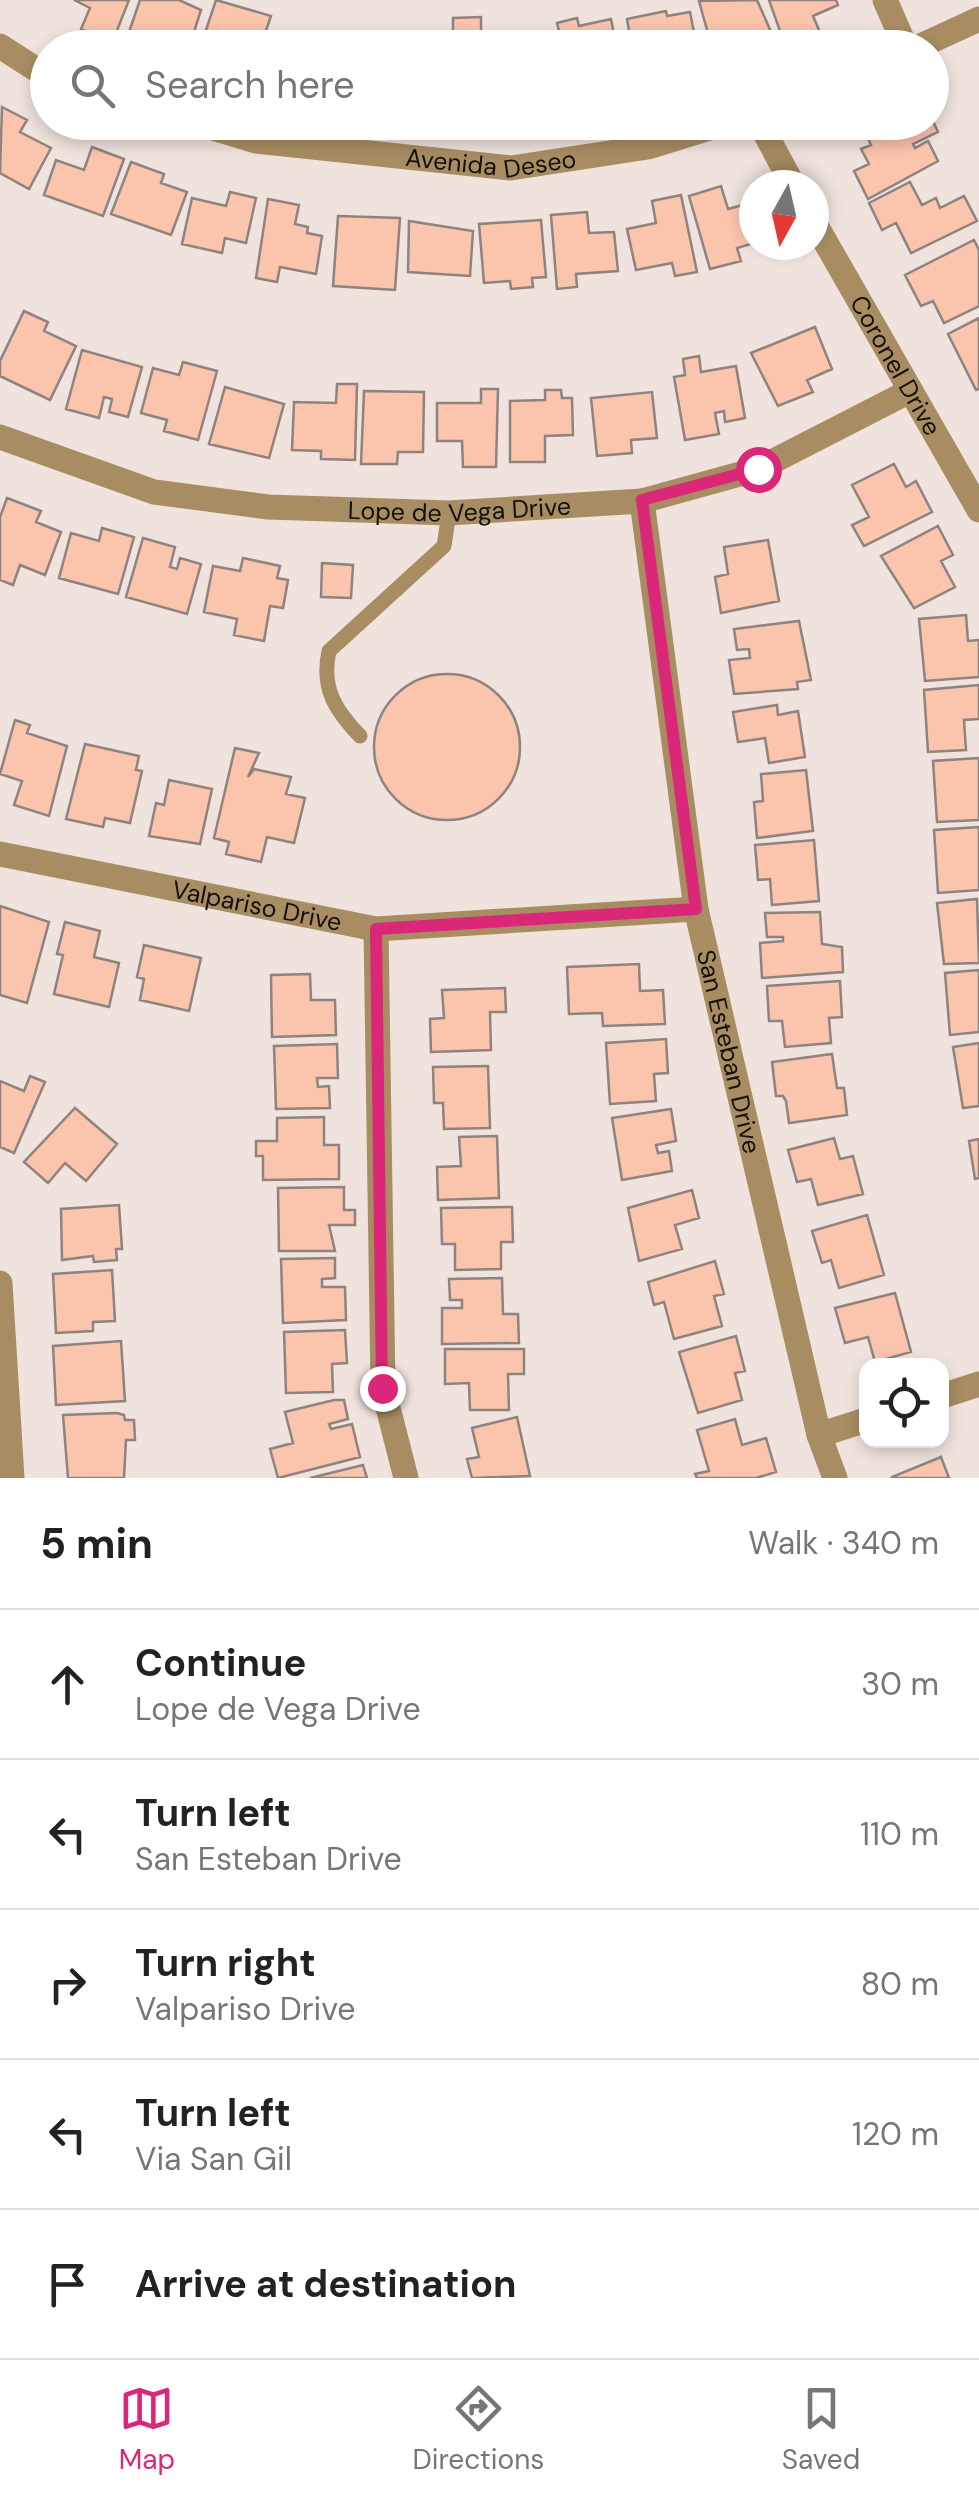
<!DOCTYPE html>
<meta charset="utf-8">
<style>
:root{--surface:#fff;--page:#f6f6f6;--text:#222;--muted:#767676;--line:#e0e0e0;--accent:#db2777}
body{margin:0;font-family:"DM Sans",sans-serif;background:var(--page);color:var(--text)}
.controls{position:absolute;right:30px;bottom:30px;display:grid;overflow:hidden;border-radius:20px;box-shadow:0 5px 15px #0003}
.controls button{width:90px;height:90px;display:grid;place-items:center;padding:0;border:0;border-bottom:2px solid var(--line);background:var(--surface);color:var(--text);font:50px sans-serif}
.compass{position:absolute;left:739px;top:170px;width:90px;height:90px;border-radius:50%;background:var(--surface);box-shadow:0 5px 15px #0003;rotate:188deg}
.stop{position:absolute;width:30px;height:30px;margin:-22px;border:8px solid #db2777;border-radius:50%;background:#fff}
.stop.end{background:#db2777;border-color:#fff;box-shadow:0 2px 10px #0008}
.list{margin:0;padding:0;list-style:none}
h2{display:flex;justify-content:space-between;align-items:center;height:130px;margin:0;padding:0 40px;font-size:42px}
h2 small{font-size:32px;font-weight:400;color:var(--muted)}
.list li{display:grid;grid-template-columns:65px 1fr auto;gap:30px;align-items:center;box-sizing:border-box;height:150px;padding:0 40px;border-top:2px solid var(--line)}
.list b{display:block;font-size:38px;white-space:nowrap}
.list p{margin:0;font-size:32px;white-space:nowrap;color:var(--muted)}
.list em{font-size:32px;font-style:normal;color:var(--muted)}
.icon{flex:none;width:55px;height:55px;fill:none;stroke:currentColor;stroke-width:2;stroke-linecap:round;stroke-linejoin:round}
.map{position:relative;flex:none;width:979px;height:1478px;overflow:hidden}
.search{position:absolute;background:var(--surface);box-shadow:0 5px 15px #0003;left:30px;right:30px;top:30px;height:110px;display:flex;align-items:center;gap:25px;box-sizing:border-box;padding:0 35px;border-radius:55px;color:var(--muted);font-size:38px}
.sheet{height:880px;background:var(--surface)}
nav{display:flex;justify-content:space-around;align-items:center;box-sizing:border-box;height:140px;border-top:2px solid var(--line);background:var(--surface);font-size:28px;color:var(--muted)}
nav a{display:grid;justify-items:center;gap:5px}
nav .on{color:var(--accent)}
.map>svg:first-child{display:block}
.building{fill:#fac4ad;stroke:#8e837e;stroke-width:2.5}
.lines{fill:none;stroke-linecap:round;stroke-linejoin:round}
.service{stroke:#a88d63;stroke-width:15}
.minor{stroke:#a88d63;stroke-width:25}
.route{stroke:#db2777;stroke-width:12}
.labels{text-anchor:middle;stroke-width:8;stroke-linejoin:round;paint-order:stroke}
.street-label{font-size:25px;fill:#15100e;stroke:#fdf0ea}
</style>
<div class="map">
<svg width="979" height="1478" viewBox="0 0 979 1478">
<rect width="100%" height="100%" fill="#f0e3dd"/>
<!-- building -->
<path class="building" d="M74,0H129L112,43L81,29L90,8Z
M140,0H179L201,10L189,48H150L152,43L128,35Z
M216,0L271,16L260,48H200Z
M757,0L778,48H712L699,1Z
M769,0H836L838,5L813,16L822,37L786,48Z
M666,11L667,16L690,12L697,48H632L627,19Z
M481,17V48H453V18Z
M577,18L579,26L611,19L615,39L622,38L624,48H563L557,23Z
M391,33L410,34L412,48H361L362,41L391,43Z
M547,34V48H490V36Z
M278,35L340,45L339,48H276Z
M2,107L27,120L20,132L51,148L29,189L0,173Z
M932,119L938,132L913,144L915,148L928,141L938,161L868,199L854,171L869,164L861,149L871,145L865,132L884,122H932Z
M92,147L124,159L103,216L44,195L56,160L84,170Z
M131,162L164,174L161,183L187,192L171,235L111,214Z
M910,182L922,205L936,198L940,208L964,196L977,221L911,253L896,223L882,230L869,203Z
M721,186L728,209L754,202V243L737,248L741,261L710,269L689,196Z
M230,192L256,198L246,243L225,238L222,253L182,244L192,198L226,206Z
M681,195L697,272L675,276L672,263L636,270L627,229L656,223L652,201Z
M268,199L299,205L295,224L308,227L307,233L322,236L316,274L280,267L277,282L256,278Z
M587,212L589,233L614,232L618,271L576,274L577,287L557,289L551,215Z
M338,216L400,218L395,290L333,286Z
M541,220L546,277L532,278L533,287L511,289L510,281L484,283L479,224Z
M409,221L473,231L470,276L408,272Z
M974,240L979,250V306L944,323L933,301L921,306L905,275Z
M24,311L48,322L44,331L76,346L50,400L0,376V361Z
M979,318V389L976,390L948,334Z
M815,327L832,369L807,380L813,392L778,406L751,353Z
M82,350L142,367L128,417L109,412L112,399L104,397L99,418L66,409Z
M699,356L701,372L736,366L745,418L725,422L724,411L715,413L719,434L685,440L674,377L685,375L683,359Z
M183,362L217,371L198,440L164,431L167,420L141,413L153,368L179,375Z
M337,384H357L355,460L321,459V451L292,450L294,402L336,403Z
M225,387L284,404L269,458L209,444Z
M481,389H498L496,467H463L462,441H437V403H481Z
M545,390H561L562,398H572L573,435L545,436V462H510V401L545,400Z
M364,391L424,392L423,452H398L397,464H361Z
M652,392L657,438L631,440L632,453L597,456L591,398Z
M894,464L906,487L916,481L932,512L864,546L852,525L869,517L852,485Z
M7,498L41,511L36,522L61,532L45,575L20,565L13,585L0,580V517Z
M938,526L953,555L941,561L955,587L914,608L881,556Z
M102,528L134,537L118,594L59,578L71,533L99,541Z
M143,538L175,547L170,567L177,569L180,558L201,564L187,614L126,597Z
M768,540L779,601L721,613L715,577L728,574L724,547Z
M243,558L280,566L277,578L288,580L283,608L270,606L264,641L234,635L237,619L204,612L213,566L240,571Z
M322,563L353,565L351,598L321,597Z
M966,615L968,641L979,640V677L925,681L919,619Z
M799,621L811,680L797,682L798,689L734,694L729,660L750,658L749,649L737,650L734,629Z
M374 747a73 73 0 1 1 146 0a73 73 0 1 1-146 0Z
M979,685V719L964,720L966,750L928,752L924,690Z
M777,705L778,715L798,711L805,757L769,763L765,738L738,742L733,712Z
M15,720L30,725L27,733L67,746L49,816L14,805L22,781L0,774Z
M85,744L139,756L136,770L142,771L130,823L105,818L103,827L66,819Z
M235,748L259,753L248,777L254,769L291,777L286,794L305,798L294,843L267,837L261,862L226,854L229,842L214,838Z
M979,758V820L937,822L933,761Z
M806,770L813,831L757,838L754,802L763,801L761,774Z
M169,780L212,789L200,844L149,836L156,803L164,805Z
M979,827V890L938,893L934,830Z
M814,840L819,901L772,905L770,879L758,880L755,845Z
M977,899L979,963L944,964L937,903Z
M0,906L49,922L27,1003L0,995Z
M820,912L822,944L842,947L843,972L762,978L760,943L783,941V937H767L765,913Z
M65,922L100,931L94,957L119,963L109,1007L54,994L63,955L57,954Z
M144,945L201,958L189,1011L140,1000L144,979L137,977Z
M639,964L640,991L663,990L665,1024L603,1026L602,1013L569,1014L567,967Z
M979,970V1032L950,1035L945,973Z
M310,974L311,1000H335L336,1035L272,1037L271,975Z
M840,981L842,1017L829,1018L831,1043L785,1047L782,1021H769L767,986Z
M505,988L506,1012H490L491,1050L431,1052L430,1019L444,1018L442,990Z
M666,1039L668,1073L654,1074L656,1101L610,1104L606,1043Z
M979,1043V1106L963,1108L953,1047Z
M337,1044L338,1078H317L318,1087L329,1086L330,1108L276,1109L274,1046Z
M832,1054L837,1088H844L847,1115L789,1123L786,1101L783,1096H776L772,1062Z
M488,1066L490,1128L444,1129L443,1103H434L433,1067Z
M30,1076L45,1082L14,1153L0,1147V1081L24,1091Z
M75,1108L117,1144L86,1181L65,1163L48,1183L24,1162Z
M671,1109L676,1141L656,1145L658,1153L669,1151L672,1171L622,1180L612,1118Z
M324,1117V1145H339V1179L263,1180V1156H256V1141H277V1118Z
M497,1136L499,1198L438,1200L437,1167L461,1166L459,1137Z
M834,1138L840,1159L853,1156L863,1194L818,1205L811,1179L797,1182L788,1150Z
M979,1139V1178L975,1179L969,1141Z
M344,1187V1210H355V1225H329L335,1251H279L278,1188Z
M692,1190L699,1218L675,1225L682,1249L639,1261L628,1208Z
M119,1205L122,1249H116L117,1260L94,1262L93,1256L62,1260L61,1209Z
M512,1207L513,1242H501V1269L455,1270V1244H442L441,1208Z
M867,1215L884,1275L839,1288L831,1260L822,1263L812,1231Z
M335,1258V1278L322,1279V1287H345L346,1320L283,1323L281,1259Z
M715,1261L724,1294L714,1296L722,1326L674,1339L664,1302L654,1305L648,1282Z
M112,1270L115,1321L93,1322V1331L56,1333L53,1274Z
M502,1278L503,1314H518L519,1343L442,1344V1308H462V1300H450L449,1279Z
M895,1293L911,1352L875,1362L868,1337L845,1343L835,1308Z
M345,1330L347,1363L332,1364L333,1392L286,1393L284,1332Z
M736,1336L745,1371L735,1373L742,1400L698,1413L679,1352Z
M121,1341L125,1401L56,1405L53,1346Z
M445,1349H524V1374H508L509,1410H470L469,1383L445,1384Z
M334,1400H344L348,1419L329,1424L331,1429L352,1424L360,1457L278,1478L270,1449L293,1443L285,1412Z
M117,1413L124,1415L125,1420H134L135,1440H126L124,1478H68L63,1415Z
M517,1417L530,1476L472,1478L467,1459L479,1457L472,1428Z
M735,1419L742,1445L766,1438L776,1472L756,1478H697L695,1474L709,1471L697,1430Z
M941,1457L949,1478H892V1477Z
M363,1465L367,1478H310Z"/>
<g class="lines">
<!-- service -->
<path class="service" d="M360,736C335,710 321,688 329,651L444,546L449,513"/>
<!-- minor -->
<g class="minor">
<path d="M885,0L906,48"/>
<path d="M0,46L48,77"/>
<path d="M916,48L979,19"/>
<path id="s1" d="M193,122L256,141L511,168L648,147L729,122"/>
<path d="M759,122L793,185"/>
<path id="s2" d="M814,222L979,510"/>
<path id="s3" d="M0,437L154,492L268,507L449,513L642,501L758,469L908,392"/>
<path id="s4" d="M642,501L696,909L819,1435L835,1478"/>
<path id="s5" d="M0,854L376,929L696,909"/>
<path d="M376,929L383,1388L406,1478"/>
<path d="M0,1283L12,1478"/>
<path d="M942,1396L979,1384"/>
<path d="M819,1435L866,1420"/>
</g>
</g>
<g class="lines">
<!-- route -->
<path class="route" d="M382,1388L376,929L696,909L642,500L758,469"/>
</g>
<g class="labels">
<!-- street labels -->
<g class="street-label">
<text dy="9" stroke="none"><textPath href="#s1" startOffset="302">Avenida Deseo</textPath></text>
<text dy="9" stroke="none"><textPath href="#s2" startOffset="165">Coronel Drive</textPath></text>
<text dy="9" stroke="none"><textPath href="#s3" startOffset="470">Lope de Vega Drive</textPath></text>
<text dy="9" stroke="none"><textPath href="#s5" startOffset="262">Valpariso Drive</textPath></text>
<text dy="9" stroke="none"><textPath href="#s4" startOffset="558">San Esteban Drive</textPath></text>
</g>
</g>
</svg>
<div class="controls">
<button><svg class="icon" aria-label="locate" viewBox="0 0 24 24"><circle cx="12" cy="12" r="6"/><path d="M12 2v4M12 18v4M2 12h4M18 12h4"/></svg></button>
</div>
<svg class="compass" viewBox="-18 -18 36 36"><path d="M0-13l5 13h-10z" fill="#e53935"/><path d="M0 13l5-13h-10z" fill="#767676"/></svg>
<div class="stop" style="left:758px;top:469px"></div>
<div class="stop end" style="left:382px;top:1388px"></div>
<div class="search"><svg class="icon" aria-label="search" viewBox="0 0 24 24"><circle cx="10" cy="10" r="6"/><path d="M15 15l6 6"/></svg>Search here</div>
</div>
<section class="sheet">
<h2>5 min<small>Walk · 340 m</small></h2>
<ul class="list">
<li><svg class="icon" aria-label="ahead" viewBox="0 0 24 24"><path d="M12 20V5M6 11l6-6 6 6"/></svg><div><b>Continue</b><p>Lope de Vega Drive</p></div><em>30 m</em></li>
<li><svg class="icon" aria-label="left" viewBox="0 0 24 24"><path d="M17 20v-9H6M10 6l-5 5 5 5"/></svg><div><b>Turn left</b><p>San Esteban Drive</p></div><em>110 m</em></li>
<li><svg class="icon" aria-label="right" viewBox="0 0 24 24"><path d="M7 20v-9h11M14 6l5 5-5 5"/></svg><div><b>Turn right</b><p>Valpariso Drive</p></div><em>80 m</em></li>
<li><svg class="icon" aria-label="left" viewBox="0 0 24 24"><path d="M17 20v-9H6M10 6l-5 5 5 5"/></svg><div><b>Turn left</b><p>Via San Gil</p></div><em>120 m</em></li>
<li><svg class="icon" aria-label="arrive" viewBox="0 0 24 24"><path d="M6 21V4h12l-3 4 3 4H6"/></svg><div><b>Arrive at destination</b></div></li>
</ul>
</section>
<nav>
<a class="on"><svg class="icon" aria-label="map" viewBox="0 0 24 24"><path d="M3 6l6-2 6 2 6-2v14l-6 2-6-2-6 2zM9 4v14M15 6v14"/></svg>Map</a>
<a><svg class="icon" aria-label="directions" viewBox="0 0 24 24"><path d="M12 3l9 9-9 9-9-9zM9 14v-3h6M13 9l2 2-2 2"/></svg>Directions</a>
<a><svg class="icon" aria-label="saved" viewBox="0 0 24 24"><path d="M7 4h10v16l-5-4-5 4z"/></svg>Saved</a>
</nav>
